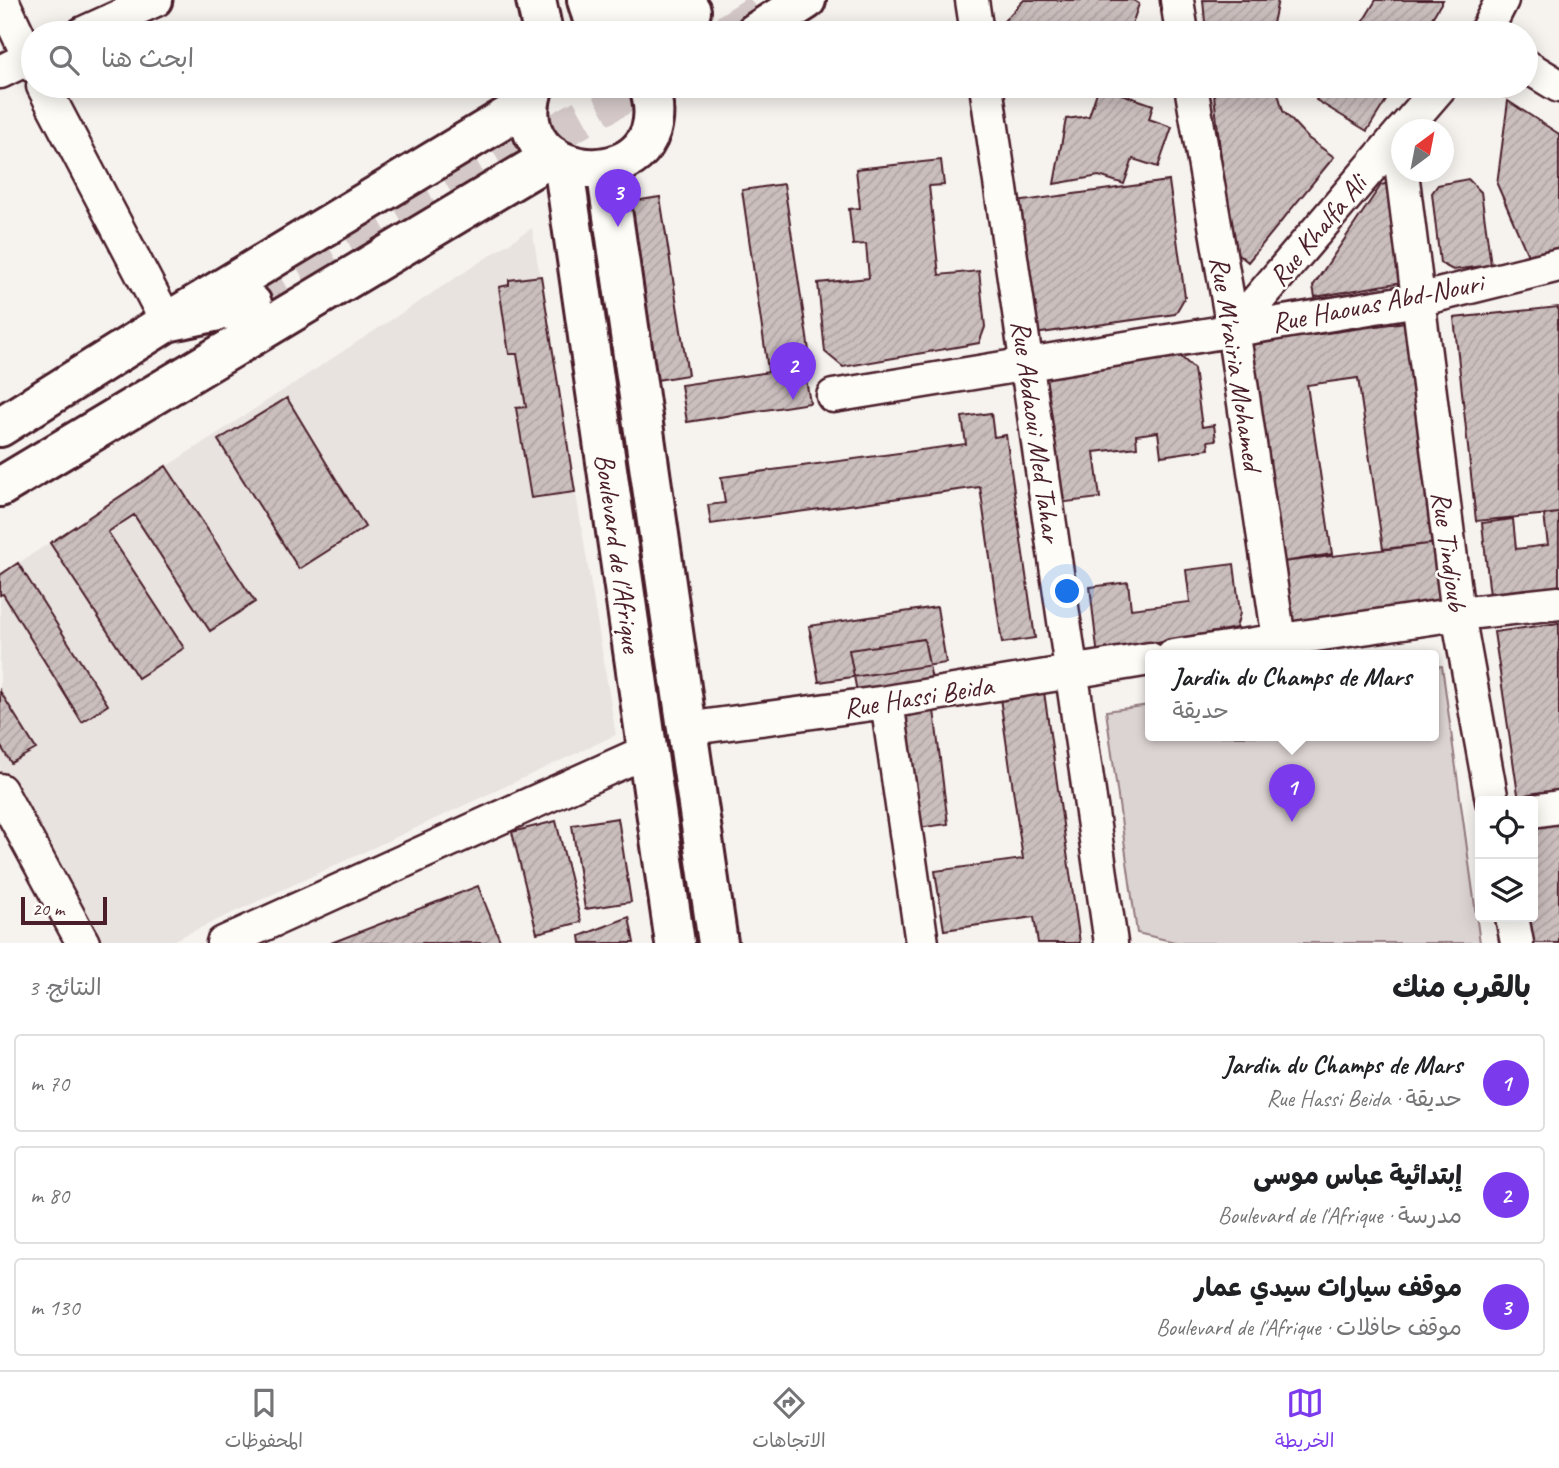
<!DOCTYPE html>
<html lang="ar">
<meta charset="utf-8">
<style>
:root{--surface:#fff;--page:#f6f6f6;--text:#202124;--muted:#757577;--line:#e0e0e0;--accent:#7c3aed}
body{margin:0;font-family:Caveat,"Playpen Sans Arabic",sans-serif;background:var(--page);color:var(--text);direction:rtl}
.controls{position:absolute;right:21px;bottom:21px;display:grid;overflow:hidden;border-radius:7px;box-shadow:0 4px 18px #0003}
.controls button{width:63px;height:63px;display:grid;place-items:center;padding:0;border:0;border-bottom:2px solid var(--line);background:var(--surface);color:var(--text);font:35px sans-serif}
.compass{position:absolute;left:1391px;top:119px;width:63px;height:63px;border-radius:50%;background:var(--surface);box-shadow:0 4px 18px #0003;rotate:32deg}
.scale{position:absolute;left:21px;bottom:18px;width:86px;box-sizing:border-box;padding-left:7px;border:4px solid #4a1f2b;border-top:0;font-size:19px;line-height:24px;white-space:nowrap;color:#4a1f2b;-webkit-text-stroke:5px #fdfcf7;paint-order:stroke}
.you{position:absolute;left:1068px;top:592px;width:24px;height:24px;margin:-18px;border:5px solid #fff;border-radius:50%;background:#1a73e8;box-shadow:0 0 0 10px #1a73e833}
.badge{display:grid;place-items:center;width:46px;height:46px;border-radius:50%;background:var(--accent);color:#fff;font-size:23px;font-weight:700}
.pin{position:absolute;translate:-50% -58px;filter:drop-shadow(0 2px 4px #0008)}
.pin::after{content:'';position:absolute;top:37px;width:24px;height:21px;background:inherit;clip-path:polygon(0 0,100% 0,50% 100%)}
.popup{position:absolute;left:1145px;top:650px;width:294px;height:91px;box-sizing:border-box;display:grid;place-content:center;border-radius:7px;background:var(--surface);filter:drop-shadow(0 2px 5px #0005);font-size:23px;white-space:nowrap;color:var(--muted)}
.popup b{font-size:26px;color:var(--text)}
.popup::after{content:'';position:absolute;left:50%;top:100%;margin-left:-14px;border:14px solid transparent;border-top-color:var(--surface)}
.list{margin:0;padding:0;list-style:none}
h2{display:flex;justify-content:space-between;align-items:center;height:91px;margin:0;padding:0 28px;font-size:30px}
h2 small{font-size:23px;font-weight:400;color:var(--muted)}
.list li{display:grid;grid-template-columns:46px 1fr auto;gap:21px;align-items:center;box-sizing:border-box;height:98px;margin:0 14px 14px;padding:0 14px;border:2px solid var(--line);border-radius:7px}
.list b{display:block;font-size:26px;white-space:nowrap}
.list p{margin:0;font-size:23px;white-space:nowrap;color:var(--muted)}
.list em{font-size:23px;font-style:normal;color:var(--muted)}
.icon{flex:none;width:38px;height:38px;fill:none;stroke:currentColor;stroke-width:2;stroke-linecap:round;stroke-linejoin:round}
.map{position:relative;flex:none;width:1559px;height:943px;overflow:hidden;direction:ltr}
.search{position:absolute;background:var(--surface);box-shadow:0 4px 18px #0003;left:21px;right:21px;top:21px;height:77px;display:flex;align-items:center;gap:18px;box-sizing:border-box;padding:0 24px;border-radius:38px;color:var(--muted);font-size:26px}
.sheet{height:427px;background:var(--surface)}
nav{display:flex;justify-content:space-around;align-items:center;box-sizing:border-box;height:98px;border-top:2px solid var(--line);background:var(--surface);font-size:19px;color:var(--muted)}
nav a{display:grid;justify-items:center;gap:4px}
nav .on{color:var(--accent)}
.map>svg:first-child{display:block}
.built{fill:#e9e3e0}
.green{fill:#dcd4d2;stroke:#937a7e;stroke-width:2}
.building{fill:url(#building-hatch);stroke:#4a1f2b;stroke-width:2}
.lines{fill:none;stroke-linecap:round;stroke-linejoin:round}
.primary-tunnel{stroke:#d4c9c8;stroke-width:38;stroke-dasharray:38 19;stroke-linecap:butt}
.street-casing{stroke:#4a1f2b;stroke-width:37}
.primary-casing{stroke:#4a1f2b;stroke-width:44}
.street{stroke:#fdfcf7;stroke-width:32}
.primary{stroke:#fdfcf7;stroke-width:38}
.labels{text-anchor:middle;stroke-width:5;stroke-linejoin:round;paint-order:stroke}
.street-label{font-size:28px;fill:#4a1f2b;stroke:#fdfcf7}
</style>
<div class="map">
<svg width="1559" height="943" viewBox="0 0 1559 943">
<defs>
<pattern id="building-hatch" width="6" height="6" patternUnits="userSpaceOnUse" patternTransform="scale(1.75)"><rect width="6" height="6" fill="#cbbfbe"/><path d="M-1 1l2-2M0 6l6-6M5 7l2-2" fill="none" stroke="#b0a4a3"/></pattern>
</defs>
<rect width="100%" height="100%" fill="#f6f3ef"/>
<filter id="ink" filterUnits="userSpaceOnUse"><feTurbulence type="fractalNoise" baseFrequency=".0143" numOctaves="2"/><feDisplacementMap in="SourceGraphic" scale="14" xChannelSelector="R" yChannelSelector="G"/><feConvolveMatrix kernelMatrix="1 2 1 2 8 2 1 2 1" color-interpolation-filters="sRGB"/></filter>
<g filter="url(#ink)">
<!-- built -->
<path class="built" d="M532,228L616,735L168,943H95L0,782V575Z"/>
<!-- green -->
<path class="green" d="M1442,666L1480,943H1179L1137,933L1106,711L1150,705V736H1434V667Z"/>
<!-- building -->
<path class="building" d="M1024,0H1133L1139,4L1129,33H1008L1003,22Z
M1203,0H1278L1271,33H1206Z
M1376,0H1443L1423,33H1356Z
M1032,86H1077L1036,94Z
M1099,86L1153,105L1149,119L1172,127L1158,167L1133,159L1124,184L1099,176L1054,184L1066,119L1089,116Z
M1213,86H1276L1283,111L1308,138L1334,157L1248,262L1231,248Z
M1325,86H1395L1367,131L1316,100Z
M1508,101L1559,134V254L1529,258L1497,184Z
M941,160L944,185L929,186L939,275L979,271L985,327L979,343L843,367L825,352L818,283L869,278L866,244L853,245L849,209L860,208L856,169Z
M1468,179L1481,192L1491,265L1453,270L1440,263L1432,193L1438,185Z
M1169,181L1185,297L1175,314L1034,334L1015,202Z
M1392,182L1403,282L1315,297L1313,286L1381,185Z
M784,184L811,364L768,370L742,190Z
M660,197L688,375L650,381L622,203Z
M541,276L575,492L531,498L516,408L526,407L517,354H509L499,287L509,285V280Z
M1558,307L1559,513L1476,521L1454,318Z
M1405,322L1437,543L1383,549L1358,378L1307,385L1332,554L1283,562L1250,344Z
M1174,350L1194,369L1202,427L1214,425L1216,440L1208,441L1209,449L1161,456L1158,432L1136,435L1137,447L1094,452L1100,498L1050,504L1033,367Z
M804,367L810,403L687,422L681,385Z
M287,398L365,527L299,569L218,440Z
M991,413L994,437L1006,435L1035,638L1002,643L980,487L711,524L708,505L725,503L721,477L966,444L962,417Z
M166,466L255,602L210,631L134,515L108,532L184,648L138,678L50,543Z
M1559,513V598L1491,605L1482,523L1513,519L1516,549L1548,545L1544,515Z
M1437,543L1445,606L1291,625L1283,562Z
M18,563L108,705L82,722L3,594L0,595V575Z
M1234,564L1240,613L1236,628L1104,653L1097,649L1090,587L1128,582L1131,609L1190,602L1186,570Z
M937,607L946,663L819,682L809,626Z
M1559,623V796L1519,801L1494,632Z
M924,639L932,680L857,692L849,650Z
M0,691L36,749L11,763L0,745Z
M1044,692L1080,943H1038L1034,917L944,930L935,871L1023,859L1000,698Z
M934,710L948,824L918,828L903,715Z
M618,818L631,902L585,909L572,825Z
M556,821L581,922L537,933L512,832Z
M1559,823V943H1529L1525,917H1533V827Z
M478,886L501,943H331Z
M629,917L634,943H581L580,936Z"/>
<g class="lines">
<!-- primary-tunnel -->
<path class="primary-tunnel" d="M727,33L778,0
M252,304L639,86"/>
<!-- street casing -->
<g class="street-casing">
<path id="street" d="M2,0L33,66
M972,0L977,33
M1177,0L1182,33
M83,33L156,0
M1485,33L1502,0
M1526,66L1559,86
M0,72L33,56
M43,86L167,322
M986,86L1111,943
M1191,86L1233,329L1279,640
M1403,130L1441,86
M1402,172L1458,614L1492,801
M1233,329L1402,131
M833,396L1418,300L1559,265
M1173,656L1458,614L1559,603
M887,702L922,943
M685,729L887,702L1150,659
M0,790L83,943
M1533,811L1559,807
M1512,917L1517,943
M223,943L647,751"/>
</g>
<!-- primary casing -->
<g class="primary-casing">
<path id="primary" d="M536,0L543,33
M587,0L597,33
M615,0C639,21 661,15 691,11
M755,33L806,0
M534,86C498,192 684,199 649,86
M563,162L675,943
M606,168L718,943
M167,322L530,103
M0,427L167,322L252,304
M0,487L553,156"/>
</g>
<!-- street -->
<use href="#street" class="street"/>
<!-- primary -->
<use href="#primary" class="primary"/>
</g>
</g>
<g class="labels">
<!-- street labels -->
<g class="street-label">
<text transform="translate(1317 230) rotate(-50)" y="10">Rue Khalfa Ali</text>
<text transform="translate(1377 302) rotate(-11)" y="10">Rue Haouas Abd-Nouri</text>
<text transform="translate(1237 363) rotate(81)" y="10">Rue M'rairia Mohamed</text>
<text transform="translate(1037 431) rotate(82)" y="10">Rue Abdaoui Med Tahar</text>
<text transform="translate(1450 551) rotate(82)" y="10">Rue Tindjoub</text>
<text transform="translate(619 553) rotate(82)" y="10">Boulevard de l'Afrique</text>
<text transform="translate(918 696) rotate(-9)" y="10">Rue Hassi Beida</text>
</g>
</g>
</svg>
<div class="controls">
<button><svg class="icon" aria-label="locate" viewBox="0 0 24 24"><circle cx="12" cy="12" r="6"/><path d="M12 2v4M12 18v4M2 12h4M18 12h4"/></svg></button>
<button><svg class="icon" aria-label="layers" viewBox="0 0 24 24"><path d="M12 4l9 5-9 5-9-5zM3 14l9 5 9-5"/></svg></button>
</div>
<svg class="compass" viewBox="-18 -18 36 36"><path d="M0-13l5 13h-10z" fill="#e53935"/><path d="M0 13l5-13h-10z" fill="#757577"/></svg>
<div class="scale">20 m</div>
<div class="you"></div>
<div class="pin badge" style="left:1292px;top:822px">1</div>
<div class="popup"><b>Jardin du Champs de Mars</b>حديقة</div>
<div class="pin badge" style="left:793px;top:400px">2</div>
<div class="pin badge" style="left:618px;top:227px">3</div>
<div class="search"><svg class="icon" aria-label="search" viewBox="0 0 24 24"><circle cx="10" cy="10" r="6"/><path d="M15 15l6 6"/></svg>ابحث هنا</div>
</div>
<section class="sheet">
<h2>بالقرب منك<small>النتائج: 3</small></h2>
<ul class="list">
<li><span class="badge">1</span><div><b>Jardin du Champs de Mars</b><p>حديقة · Rue Hassi Beida</p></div><em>70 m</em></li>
<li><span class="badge">2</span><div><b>إبتدائية عباس موسى</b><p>مدرسة · Boulevard de l'Afrique</p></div><em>80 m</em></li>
<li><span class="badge">3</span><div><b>موقف سيارات سيدي عمار</b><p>موقف حافلات · Boulevard de l'Afrique</p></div><em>130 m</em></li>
</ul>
</section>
<nav>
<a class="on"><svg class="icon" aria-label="map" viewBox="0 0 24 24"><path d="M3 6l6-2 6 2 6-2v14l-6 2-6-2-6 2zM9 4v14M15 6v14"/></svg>الخريطة</a>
<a><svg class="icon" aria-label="directions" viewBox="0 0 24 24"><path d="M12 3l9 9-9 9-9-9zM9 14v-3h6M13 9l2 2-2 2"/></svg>الاتجاهات</a>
<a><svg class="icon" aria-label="saved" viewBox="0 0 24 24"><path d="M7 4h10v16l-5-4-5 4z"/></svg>المحفوظات</a>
</nav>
